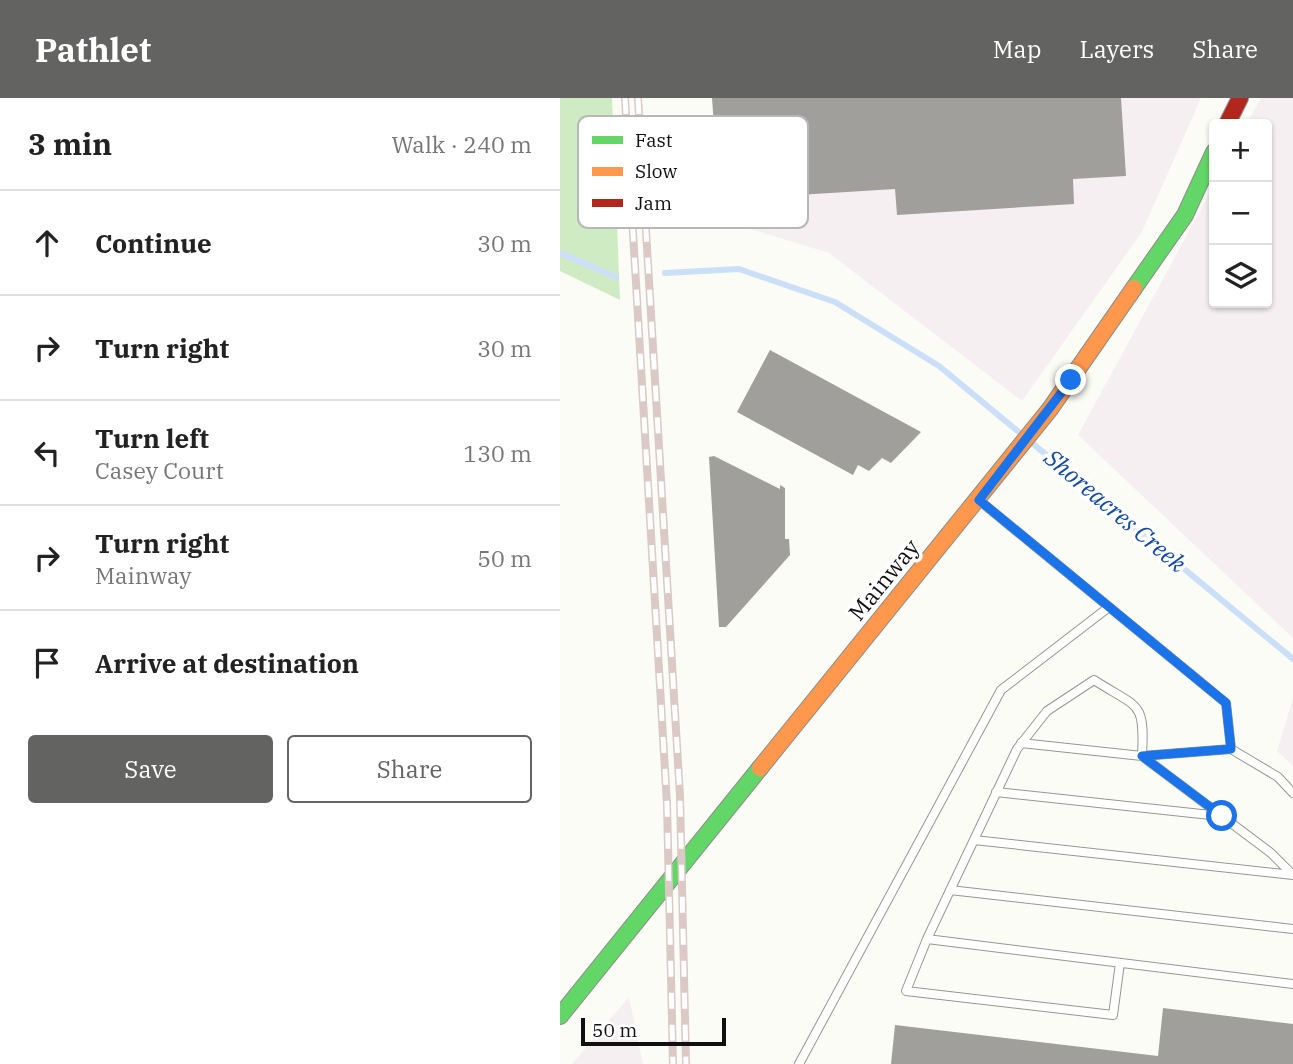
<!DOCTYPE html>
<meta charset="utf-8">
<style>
:root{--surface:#fff;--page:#f2f2f2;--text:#222;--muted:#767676;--line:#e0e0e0;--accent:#636361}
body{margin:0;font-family:"IBM Plex Serif",serif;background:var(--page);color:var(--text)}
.controls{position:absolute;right:21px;top:21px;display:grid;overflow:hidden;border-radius:7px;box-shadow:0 2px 5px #0004}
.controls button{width:63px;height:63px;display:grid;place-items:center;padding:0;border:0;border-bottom:2px solid var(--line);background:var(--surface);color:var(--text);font:35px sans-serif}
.scale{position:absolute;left:21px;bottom:18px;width:145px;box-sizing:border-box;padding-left:7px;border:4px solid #101010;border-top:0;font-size:19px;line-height:24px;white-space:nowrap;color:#101010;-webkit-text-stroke:5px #fff;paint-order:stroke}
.stop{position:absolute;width:21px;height:21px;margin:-16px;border:5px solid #1a73e8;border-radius:50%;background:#fff}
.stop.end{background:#1a73e8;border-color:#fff;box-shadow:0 2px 7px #0008}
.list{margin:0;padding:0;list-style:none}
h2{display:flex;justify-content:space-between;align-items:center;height:91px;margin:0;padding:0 28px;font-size:30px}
h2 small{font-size:23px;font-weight:400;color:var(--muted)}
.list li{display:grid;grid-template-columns:46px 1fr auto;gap:21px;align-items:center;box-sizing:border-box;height:105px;padding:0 28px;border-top:2px solid var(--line)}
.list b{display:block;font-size:26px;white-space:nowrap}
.list p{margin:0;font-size:23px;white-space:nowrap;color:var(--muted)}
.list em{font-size:23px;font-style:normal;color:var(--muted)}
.actions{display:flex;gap:14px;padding:21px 28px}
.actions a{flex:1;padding:16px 0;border:2px solid var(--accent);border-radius:7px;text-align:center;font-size:24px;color:var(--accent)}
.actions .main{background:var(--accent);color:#fff}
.icon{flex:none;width:38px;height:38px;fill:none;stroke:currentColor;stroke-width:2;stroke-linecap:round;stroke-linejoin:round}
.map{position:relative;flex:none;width:733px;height:966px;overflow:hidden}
header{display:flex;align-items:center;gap:42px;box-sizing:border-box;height:98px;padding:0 35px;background:var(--accent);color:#fff}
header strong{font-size:33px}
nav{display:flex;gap:38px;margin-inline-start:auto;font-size:24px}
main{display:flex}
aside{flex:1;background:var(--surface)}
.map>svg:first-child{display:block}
.industrial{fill:#f5eff2}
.forest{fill:#cfebc3}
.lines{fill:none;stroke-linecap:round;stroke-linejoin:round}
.stream{stroke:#cbdff8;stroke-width:6}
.building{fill:#a09f9c}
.lane-casing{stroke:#969694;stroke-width:10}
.fast-casing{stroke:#8d8d8b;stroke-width:18}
.slow-casing{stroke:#8d8d8b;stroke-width:18}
.jam-casing{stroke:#8d8d8b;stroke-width:18}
.lane{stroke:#fffffe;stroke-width:8}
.fast{stroke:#63d668;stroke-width:16}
.slow{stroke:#ff974d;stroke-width:16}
.jam{stroke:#b3261e;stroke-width:16}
.rail-casing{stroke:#dac9c5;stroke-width:8}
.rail{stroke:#fff;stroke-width:5;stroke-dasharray:16;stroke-linecap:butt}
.route{stroke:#1a73e8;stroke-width:9}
.labels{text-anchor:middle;stroke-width:7;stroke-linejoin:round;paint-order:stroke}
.street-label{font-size:23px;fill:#101010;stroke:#fff}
.water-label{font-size:24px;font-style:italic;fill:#134aa8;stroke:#fff}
.key{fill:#fff;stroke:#b7b7b7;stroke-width:2}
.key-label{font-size:19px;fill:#101010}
</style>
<header>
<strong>Pathlet</strong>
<nav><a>Map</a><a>Layers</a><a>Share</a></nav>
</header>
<main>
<aside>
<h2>3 min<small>Walk · 240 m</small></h2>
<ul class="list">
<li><svg class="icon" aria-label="ahead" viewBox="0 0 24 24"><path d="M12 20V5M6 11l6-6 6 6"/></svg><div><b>Continue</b></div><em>30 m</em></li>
<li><svg class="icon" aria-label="right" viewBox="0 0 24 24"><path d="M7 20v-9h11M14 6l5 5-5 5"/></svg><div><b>Turn right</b></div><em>30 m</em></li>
<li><svg class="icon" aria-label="left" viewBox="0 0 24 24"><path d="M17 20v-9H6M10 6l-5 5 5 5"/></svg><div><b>Turn left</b><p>Casey Court</p></div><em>130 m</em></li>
<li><svg class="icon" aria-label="right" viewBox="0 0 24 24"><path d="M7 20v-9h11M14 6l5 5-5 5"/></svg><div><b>Turn right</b><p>Mainway</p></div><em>50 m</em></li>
<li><svg class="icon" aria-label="arrive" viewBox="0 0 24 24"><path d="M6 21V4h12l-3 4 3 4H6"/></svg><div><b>Arrive at destination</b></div></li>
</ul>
<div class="actions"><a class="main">Save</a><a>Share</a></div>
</aside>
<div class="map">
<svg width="733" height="966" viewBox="0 0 733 966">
<rect width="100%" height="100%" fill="#fcfcf7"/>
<!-- industrial -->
<path class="industrial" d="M170,0H641L582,134L462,303L269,155L178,127Z
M701,0H733V540L518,337L654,87V205H707V26H687Z
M733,600V668L717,653Z
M69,899L83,966H12Z"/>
<!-- forest -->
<path class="forest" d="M0,0H52L60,202L0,173Z"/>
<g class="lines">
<!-- stream -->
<path class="stream" d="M0,155L56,179
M105,175L179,171L275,204L379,268L733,561"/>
</g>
<!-- building -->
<path class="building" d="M152,0H561L566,78L513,81L514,106L337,117L335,91L159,102Z
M210,252L361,334L331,365L322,360L309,373L298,367L293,377L177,314Z
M154,358L220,391V387L225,390V441H229L230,457L166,529H159L149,359Z
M603,910L733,926V966H331L335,927L598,958Z"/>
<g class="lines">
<!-- lane casing -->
<g class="lane-casing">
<path id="lane" d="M420,403L666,605L671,651
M461,645L582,658L671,651L718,679L733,695
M436,694L660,718
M414,742L733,777
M390,792L733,831
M367,841L733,886
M560,865L553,917L346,893L367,841L457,651L487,613L534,582C579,611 585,602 582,658L711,755L733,777
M239,966L441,592L549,509"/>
</g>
<!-- fast casing -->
<g class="fast-casing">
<path id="fast" d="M574,190L625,117L654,54
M0,918L200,670"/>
</g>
<!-- slow casing -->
<g class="slow-casing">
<path id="slow" d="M200,670L490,311L574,190"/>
</g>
<!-- jam casing -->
<g class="jam-casing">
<path id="jam" d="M667,26L680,0"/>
</g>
<!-- lane -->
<use href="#lane" class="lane"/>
<!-- fast -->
<use href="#fast" class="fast"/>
<!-- slow -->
<use href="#slow" class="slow"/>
<!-- jam -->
<use href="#jam" class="jam"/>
<!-- rail casing -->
<g class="rail-casing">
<path id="rail" d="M65,0L107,706L113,966
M78,0L120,698L126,966"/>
</g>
<!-- rail -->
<use href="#rail" class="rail"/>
</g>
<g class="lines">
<!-- route -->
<path class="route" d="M511,282L419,402L666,605L671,651L582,658L662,718"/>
</g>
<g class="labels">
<!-- street labels -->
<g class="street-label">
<text transform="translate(324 482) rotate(-51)" y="8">Mainway</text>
</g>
<!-- water labels -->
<g class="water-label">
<text transform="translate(555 413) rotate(40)" y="8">Shoreacres Creek</text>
</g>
</g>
<!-- legend -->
<rect x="18" y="18" width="230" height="112" rx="10" class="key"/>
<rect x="32" y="38" width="31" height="8" fill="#63d668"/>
<rect x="32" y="69" width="31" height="9" fill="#ff974d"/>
<rect x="32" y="101" width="31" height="8" fill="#b3261e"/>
<g class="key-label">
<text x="75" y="49">Fast</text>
<text x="75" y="80">Slow</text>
<text x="75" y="112">Jam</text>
</g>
</svg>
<div class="controls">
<button>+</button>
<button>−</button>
<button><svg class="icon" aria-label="layers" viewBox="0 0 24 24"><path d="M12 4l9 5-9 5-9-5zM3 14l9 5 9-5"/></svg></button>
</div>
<div class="scale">50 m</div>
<div class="stop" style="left:662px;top:718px"></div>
<div class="stop end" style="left:511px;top:282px"></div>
</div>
</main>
